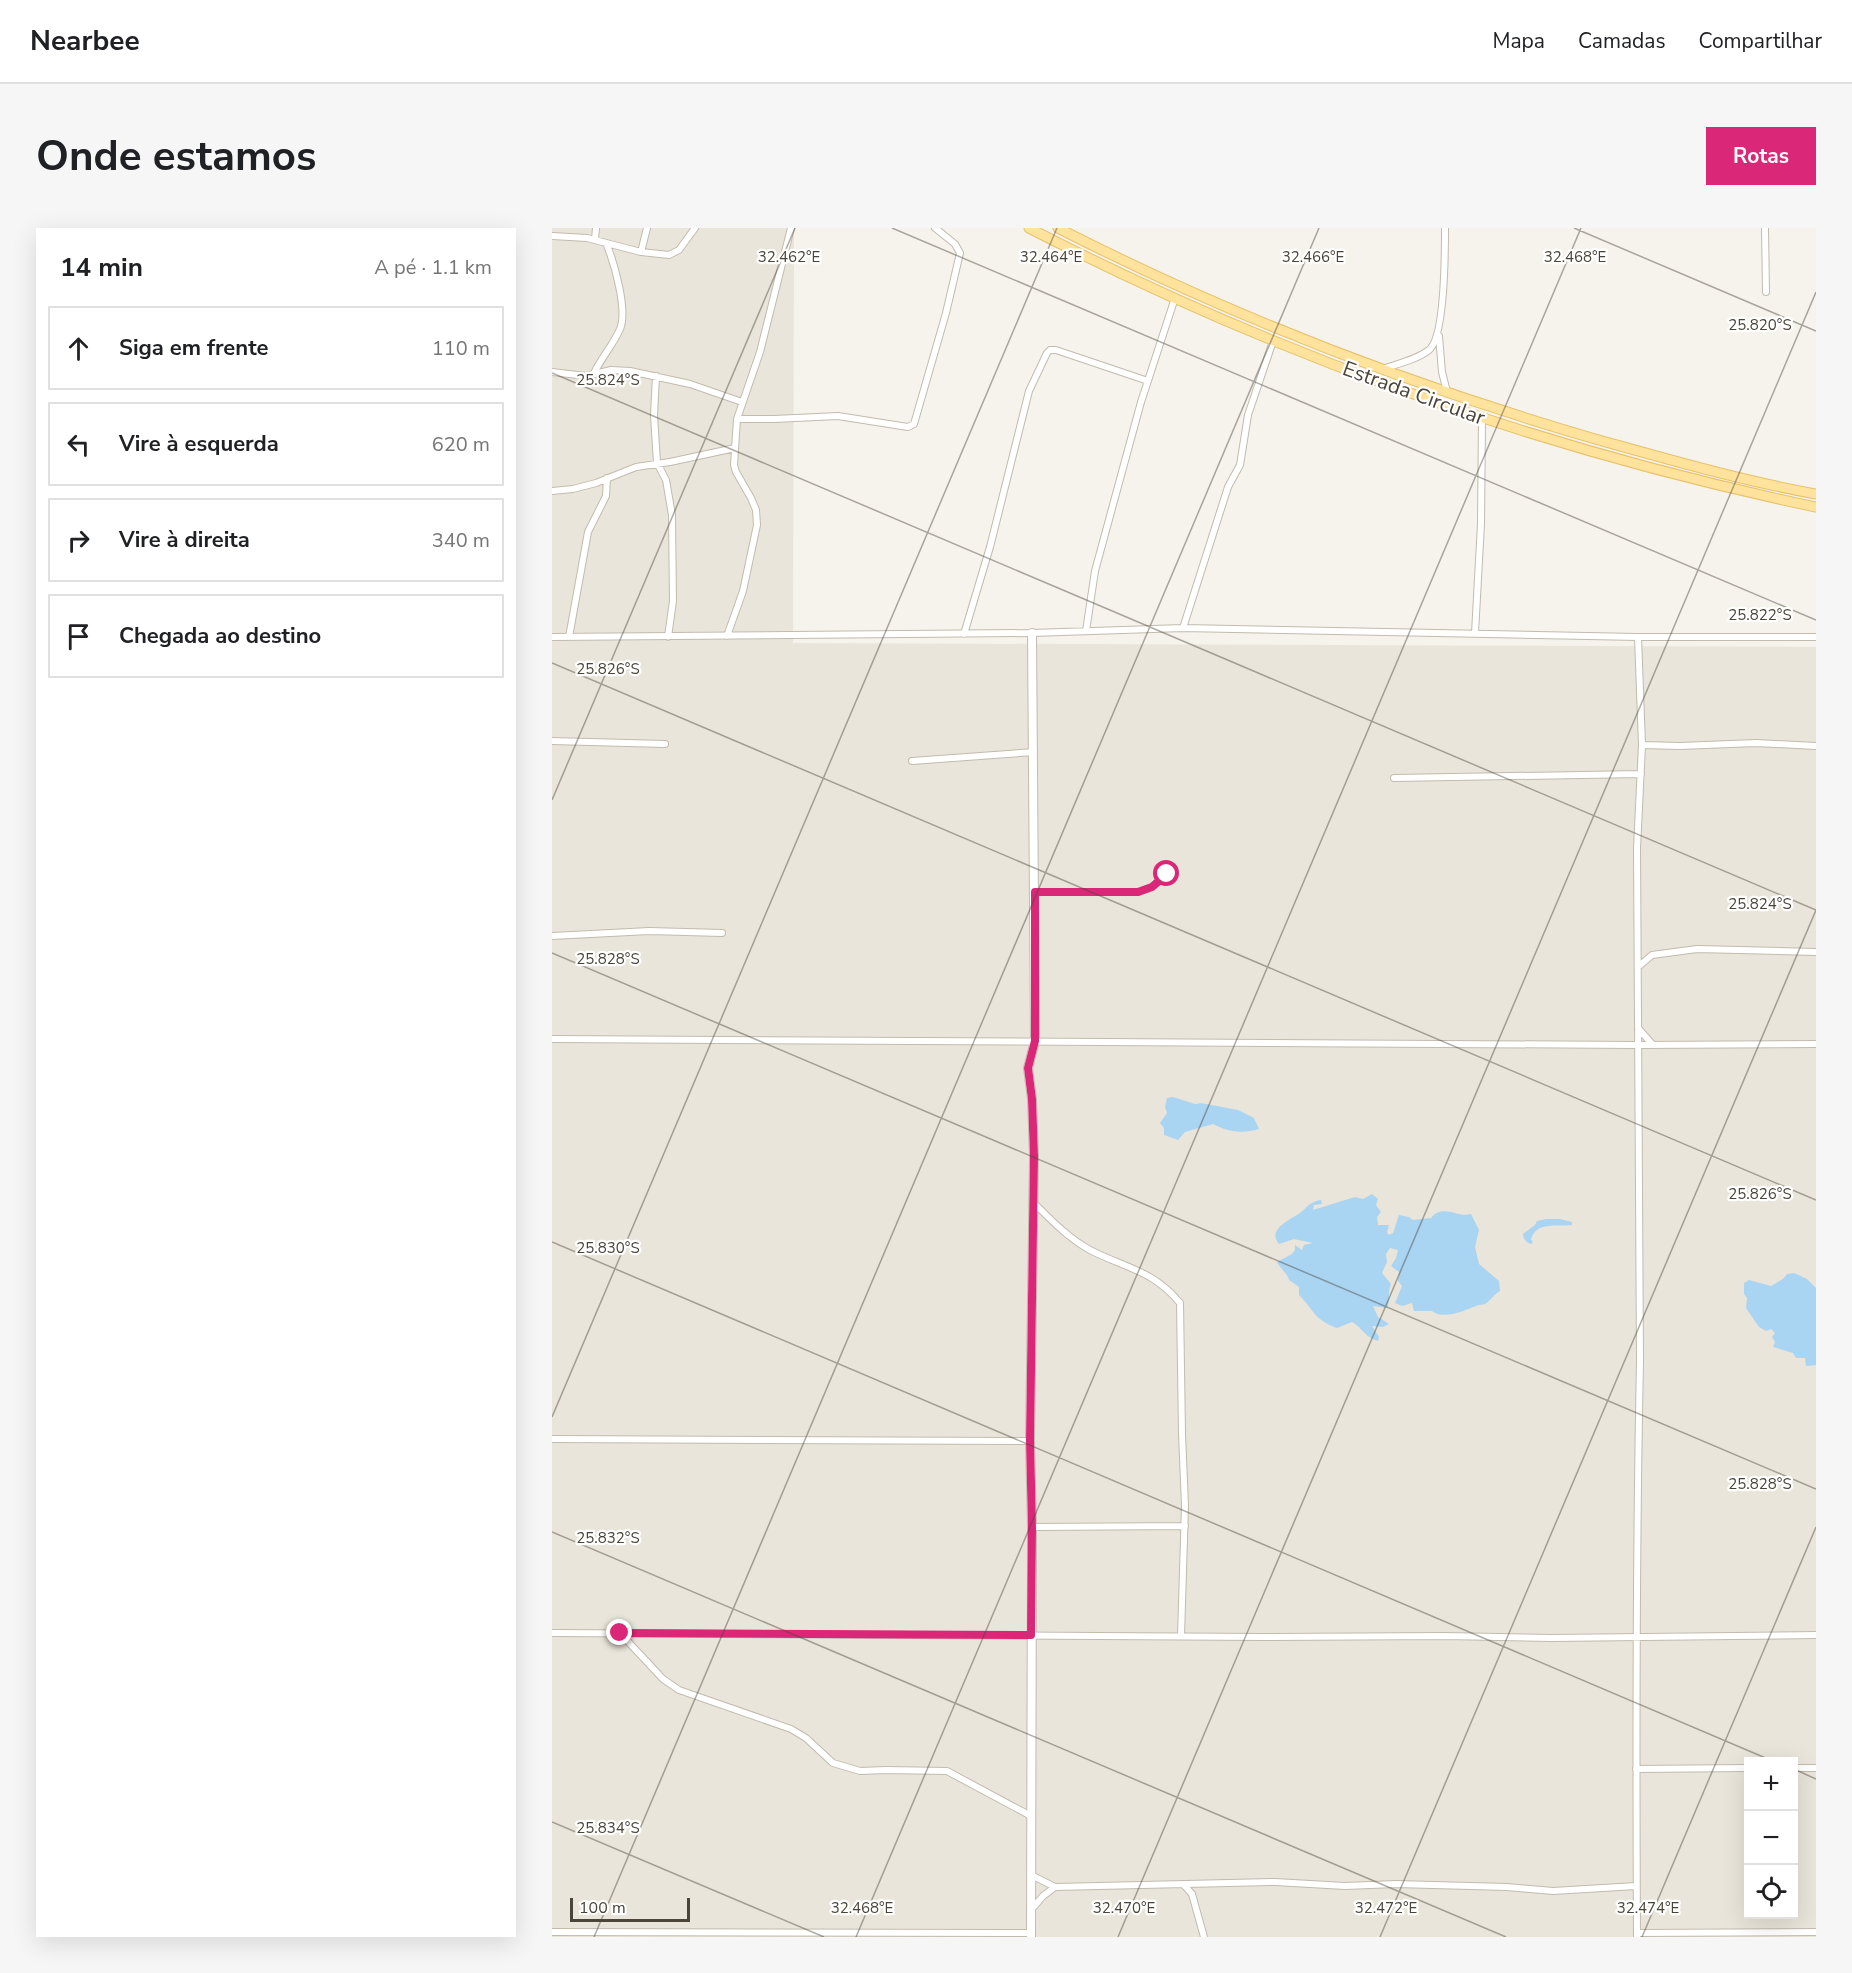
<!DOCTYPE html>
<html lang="pt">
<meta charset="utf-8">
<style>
:root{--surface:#fff;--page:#f6f6f6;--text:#202124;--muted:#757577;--line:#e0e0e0;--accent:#db2777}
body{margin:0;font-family:"Nunito Sans",sans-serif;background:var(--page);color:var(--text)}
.controls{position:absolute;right:18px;bottom:18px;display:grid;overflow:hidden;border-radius:0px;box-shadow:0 6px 24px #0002}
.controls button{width:54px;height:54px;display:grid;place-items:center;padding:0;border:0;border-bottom:2px solid var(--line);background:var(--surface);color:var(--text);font:30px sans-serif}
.scale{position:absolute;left:18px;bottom:15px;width:120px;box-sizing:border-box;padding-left:6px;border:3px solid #4b4439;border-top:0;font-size:16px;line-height:21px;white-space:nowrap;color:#4b4439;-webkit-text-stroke:4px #fff;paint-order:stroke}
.stop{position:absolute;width:18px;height:18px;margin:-14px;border:4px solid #db2777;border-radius:50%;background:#fff}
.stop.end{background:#db2777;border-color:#fff;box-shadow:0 2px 6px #0008}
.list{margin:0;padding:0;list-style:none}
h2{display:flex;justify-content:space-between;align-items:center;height:78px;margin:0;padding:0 24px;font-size:26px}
h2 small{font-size:20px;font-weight:400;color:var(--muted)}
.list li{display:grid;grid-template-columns:39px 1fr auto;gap:18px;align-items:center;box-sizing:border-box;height:84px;margin:0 12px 12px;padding:0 12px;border:2px solid var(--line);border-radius:0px}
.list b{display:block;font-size:22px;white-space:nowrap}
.list em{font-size:20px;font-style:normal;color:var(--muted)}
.icon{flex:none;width:33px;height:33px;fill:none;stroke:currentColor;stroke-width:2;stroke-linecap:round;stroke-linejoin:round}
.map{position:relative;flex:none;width:1264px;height:1709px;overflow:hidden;border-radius:0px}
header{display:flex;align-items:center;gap:36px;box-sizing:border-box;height:84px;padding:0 30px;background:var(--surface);border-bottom:2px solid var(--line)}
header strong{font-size:28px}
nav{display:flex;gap:33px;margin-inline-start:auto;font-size:21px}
.intro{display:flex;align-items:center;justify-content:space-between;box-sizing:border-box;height:144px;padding:0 36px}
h1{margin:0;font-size:42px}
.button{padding:15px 27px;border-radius:0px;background:var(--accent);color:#fff;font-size:21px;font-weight:700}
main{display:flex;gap:36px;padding:0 36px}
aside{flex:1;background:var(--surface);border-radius:0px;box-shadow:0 6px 24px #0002}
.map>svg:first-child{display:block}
.residential{fill:#eae5da;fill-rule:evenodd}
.water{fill:#a9d4f2}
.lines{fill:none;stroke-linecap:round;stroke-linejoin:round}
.minor-casing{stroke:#c2bbae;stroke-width:8}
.tertiary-casing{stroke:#c2bbae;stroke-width:10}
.primary-casing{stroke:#e6c16a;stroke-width:11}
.minor{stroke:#fff;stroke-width:6}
.tertiary{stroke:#fff;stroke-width:8}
.primary{stroke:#ffe39c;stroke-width:9}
.route{stroke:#db2777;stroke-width:8}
.ticks{fill:none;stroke:#4b4439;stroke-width:1.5;stroke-opacity:0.45}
.labels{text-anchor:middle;stroke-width:4.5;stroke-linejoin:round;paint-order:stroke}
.street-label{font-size:21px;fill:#4b4439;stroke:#fff}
.ticks-label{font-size:15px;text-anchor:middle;fill:#4b4439;stroke:#fff;stroke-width:4.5;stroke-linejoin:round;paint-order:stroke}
</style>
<header>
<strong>Nearbee</strong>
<nav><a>Mapa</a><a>Camadas</a><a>Compartilhar</a></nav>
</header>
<div class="intro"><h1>Onde estamos</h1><a class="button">Rotas</a></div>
<main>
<aside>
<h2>14 min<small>A pé · 1.1 km</small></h2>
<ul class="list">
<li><svg class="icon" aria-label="ahead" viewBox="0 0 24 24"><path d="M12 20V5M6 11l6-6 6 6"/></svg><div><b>Siga em frente</b></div><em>110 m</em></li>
<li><svg class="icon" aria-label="left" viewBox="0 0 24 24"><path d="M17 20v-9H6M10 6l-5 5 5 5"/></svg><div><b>Vire à esquerda</b></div><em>620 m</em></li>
<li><svg class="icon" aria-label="right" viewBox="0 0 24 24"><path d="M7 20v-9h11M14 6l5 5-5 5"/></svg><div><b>Vire à direita</b></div><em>340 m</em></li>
<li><svg class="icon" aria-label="arrive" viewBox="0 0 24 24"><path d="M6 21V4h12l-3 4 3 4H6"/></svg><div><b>Chegada ao destino</b></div></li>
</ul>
</aside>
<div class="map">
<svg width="1264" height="1709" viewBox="0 0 1264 1709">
<rect width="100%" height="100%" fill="#f6f3ec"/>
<!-- residential -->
<path class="residential" d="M0,0H242L241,415L1264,419V1709H0ZM1196,1534H1242V1686H1196Z"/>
<!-- water -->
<path class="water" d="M621,869L643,876L649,875L686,882L702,890L707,901C690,906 676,904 661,896L633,904L626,912L612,907V900L608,895L615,885L613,879L615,870Z
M820,966L826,971L824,977L829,984L825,989L826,997H837L835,1004L837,1007L841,1005L847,987L857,989L861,992L879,990C891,975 905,990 919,986L927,1002L923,1019L927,1036L947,1053L948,1063C942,1066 939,1072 933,1076C930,1077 927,1076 924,1078C912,1083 891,1092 880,1083H862L860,1075L850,1078L843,1075L850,1058L846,1053L847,1044L839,1038L844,1030L846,1022L838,1020L834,1026L835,1034L830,1045L839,1056C835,1065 839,1071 835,1080L821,1078L826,1089L837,1096L831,1099L820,1098L827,1109L826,1113C811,1108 810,1099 800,1094L785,1100C760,1090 764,1084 747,1067V1059L737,1052C735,1044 728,1041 725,1034L740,1026L743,1022V1017L750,1022L752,1017L761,1015L742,1011L727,1016C714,1001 740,991 748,985C757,978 757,974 769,972L770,976L762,977L761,982L803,969L811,971Z
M1008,991L1020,994V997C1004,999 983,993 979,1012L981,1014L979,1016C975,1015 971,1011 971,1006L983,997L985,993L994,991Z
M1242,1045L1255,1051L1264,1060V1137L1254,1138L1253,1130H1244L1241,1125L1221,1119L1223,1114L1220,1109L1223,1105L1219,1101L1214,1103L1207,1099L1194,1080L1195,1070L1192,1066V1055L1197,1052L1219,1058L1231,1051L1235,1046Z"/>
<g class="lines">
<!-- minor casing -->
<g class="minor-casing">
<path id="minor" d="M1213,0L1214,64
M0,8L35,10L89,24L117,27L127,22L143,0
M43,12L44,0
M89,24L95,0
M887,108L890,144L895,164
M830,141C845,136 864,132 877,122C893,109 893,23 893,0
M0,144L34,148L59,142L78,143L138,156L190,174
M42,145C50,129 61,117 68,101C76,82 62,34 54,15
M104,148L102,187L105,235L114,252L120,287L121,373L116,409
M185,191H222L286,188L356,199L362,196L394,85L408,25L403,16L383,0
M0,263L21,261L44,255L84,239L118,234L183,220
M631,400L676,259L688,237L696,187L721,113
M534,403L543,343L589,174L623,70
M923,405L929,296L930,190
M412,406L438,319L477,163L495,125L498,122H504L596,153
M175,408L191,363L205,297L204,282L199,270L184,244L182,237L185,191L208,124L239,0
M0,409L480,405L631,400L1086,409H1264
M17,409L36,304L54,268L55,250
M0,513L113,516
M1090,517L1128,518L1204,515L1264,518
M360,533L482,524
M842,550L1089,546
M483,664H586L600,659L615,646
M0,708L97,703L170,705
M1086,739L1100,727L1145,721L1264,724
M1086,800L1100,816
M0,811L1086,817L1264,816
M481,974C499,992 516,1010 538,1022C573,1040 601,1042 628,1075L630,1206L633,1278L629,1408
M0,1211L478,1213
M480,1299L633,1298
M0,1405L712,1409L892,1408L999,1410L1264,1407
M68,1405L111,1451L127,1462L239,1501L254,1510L281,1535L308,1543L334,1542L395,1543L479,1588
M1242,1540H1264
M1084,1541L1196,1540
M479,1647L503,1659L723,1654L793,1658L844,1656L955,1659L1001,1663L1084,1658
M632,1657L640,1666L652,1709
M479,1682L491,1668L503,1659
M0,1704L479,1705
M1085,1705L1264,1704
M1085,1709C1084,1517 1084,1325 1088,1133L1085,620L1090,517L1086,409"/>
</g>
<!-- tertiary casing -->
<g class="tertiary-casing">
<path id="tertiary" d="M479,1709L480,1299L478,1213L482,928L480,871L476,840L483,813L480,405"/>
</g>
<!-- primary casing -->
<g class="primary-casing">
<path id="primary" d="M477,0C726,128 991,222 1264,279
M506,0C678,88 858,157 1043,211C1115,231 1191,253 1264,266"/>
</g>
<!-- minor -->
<use href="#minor" class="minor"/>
<!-- tertiary -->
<use href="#tertiary" class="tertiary"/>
<!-- primary -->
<use href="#primary" class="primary"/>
</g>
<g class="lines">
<!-- route -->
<path class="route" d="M68,1405L479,1407L480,1299L478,1213L482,928L480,871L476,840L483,813V664H586L600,659L615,646"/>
</g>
<!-- ticks -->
<path class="ticks" d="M340,0L1264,392M1022,0L1264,103M0,145L1264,682M0,435L1264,972M0,572L243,0M0,725L1264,1261M0,1014L1223,1534M0,1189L505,0M0,1304L954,1709M1242,1541L1264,1551M0,1594L272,1709M42,1709L767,0M304,1709L1029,0M566,1709L1264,64M828,1709L1264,682M1090,1709L1264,1299"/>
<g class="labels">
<!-- street labels -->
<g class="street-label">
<text transform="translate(862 165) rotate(20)" y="7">Estrada Circular</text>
</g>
</g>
<g class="ticks-label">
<text x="237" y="34">32.462°E</text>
<text x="499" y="34">32.464°E</text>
<text x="761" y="34">32.466°E</text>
<text x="1023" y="34">32.468°E</text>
<text x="1208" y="102">25.820°S</text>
<text x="56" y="157">25.824°S</text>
<text x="1208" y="392">25.822°S</text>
<text x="56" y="446">25.826°S</text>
<text x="1208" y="681">25.824°S</text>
<text x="56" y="736">25.828°S</text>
<text x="1208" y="971">25.826°S</text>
<text x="56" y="1025">25.830°S</text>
<text x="1208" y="1261">25.828°S</text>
<text x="56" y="1315">25.832°S</text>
<text x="56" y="1605">25.834°S</text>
<text x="310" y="1685">32.468°E</text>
<text x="572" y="1685">32.470°E</text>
<text x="834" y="1685">32.472°E</text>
<text x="1096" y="1685">32.474°E</text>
</g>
</svg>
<div class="controls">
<button>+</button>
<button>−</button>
<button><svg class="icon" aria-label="locate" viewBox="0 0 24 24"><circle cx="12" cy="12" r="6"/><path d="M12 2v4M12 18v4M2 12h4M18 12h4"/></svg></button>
</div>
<div class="scale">100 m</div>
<div class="stop" style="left:615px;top:646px"></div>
<div class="stop end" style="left:68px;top:1405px"></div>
</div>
</main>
